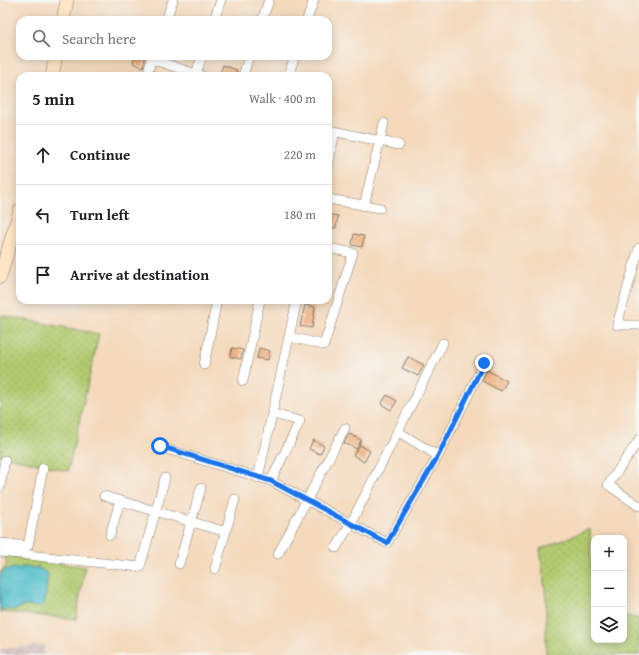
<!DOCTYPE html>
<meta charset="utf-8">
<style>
:root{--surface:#fff;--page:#f6f6f6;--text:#202124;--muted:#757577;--line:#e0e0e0}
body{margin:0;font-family:"Gentium Book Plus",serif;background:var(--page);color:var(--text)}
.controls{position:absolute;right:12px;bottom:12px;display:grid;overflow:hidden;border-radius:8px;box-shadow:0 2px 10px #0003}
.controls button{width:36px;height:36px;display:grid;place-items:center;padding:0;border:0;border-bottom:1px solid var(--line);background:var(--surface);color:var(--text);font:20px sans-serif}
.stop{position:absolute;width:12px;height:12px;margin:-9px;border:3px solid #1a73e8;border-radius:50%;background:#fff}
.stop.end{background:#1a73e8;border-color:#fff;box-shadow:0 1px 4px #0008}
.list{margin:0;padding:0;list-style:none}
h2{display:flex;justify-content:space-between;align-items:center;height:52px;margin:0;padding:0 16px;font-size:17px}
h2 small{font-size:13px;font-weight:400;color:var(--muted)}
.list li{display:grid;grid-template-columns:26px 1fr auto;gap:12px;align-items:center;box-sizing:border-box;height:60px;padding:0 16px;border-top:1px solid var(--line)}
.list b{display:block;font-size:15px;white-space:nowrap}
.list em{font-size:13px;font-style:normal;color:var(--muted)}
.icon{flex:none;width:22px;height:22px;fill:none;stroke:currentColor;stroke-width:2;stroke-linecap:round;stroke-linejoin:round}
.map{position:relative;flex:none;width:639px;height:655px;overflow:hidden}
.search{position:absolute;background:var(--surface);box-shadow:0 2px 10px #0003;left:16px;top:16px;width:316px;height:44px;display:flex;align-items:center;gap:10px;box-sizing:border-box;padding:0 14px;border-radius:12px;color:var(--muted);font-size:15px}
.panel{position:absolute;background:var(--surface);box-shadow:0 2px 10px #0003;left:16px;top:72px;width:316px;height:232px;border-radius:12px}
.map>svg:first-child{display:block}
.industrial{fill:url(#industrial-furrows)}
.grass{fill:url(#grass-dots);stroke:#677346}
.water{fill:url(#water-ripples);stroke:#386e74}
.building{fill:url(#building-hatch)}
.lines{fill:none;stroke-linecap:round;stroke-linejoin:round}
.street-casing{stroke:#887a6c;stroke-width:10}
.secondary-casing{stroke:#887a6c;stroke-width:14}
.street{stroke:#fff;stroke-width:9}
.secondary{stroke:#fde5c5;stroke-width:13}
.route{stroke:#1a73e8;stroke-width:5}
</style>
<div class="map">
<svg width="639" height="655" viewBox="0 0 639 655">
<defs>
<pattern id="industrial-furrows" width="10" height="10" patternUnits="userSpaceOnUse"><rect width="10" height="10" fill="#d1bfbf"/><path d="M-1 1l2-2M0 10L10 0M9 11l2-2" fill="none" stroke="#b3a4a4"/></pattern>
<pattern id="grass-dots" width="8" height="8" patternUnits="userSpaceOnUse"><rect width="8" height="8" fill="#b2ca6f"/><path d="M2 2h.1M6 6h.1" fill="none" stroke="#98ad60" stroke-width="1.8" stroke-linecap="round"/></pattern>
<pattern id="water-ripples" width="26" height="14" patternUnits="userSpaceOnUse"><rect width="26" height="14" fill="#53c0cc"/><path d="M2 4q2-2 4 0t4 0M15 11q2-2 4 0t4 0" fill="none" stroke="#48a4af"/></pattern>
<pattern id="building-hatch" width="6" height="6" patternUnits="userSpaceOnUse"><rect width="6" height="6" fill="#f2b17e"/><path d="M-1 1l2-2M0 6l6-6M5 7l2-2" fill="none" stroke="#cf986c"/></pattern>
</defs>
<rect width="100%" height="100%" fill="#f6f6f2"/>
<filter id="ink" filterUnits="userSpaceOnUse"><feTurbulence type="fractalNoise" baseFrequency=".025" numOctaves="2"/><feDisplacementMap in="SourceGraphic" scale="8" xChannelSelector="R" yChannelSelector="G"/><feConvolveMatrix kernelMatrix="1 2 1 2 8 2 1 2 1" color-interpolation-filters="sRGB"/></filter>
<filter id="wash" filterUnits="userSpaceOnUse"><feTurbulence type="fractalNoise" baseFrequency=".012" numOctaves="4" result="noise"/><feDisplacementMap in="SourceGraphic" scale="16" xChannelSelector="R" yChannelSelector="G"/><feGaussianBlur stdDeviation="0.9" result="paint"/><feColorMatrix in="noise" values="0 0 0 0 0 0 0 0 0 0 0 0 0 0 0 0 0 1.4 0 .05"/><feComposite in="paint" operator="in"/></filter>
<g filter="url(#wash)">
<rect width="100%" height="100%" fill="#f4d9bb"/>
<!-- industrial -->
<path class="industrial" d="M44,645V655H0V649Z"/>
<!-- grass -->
<path class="grass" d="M0,315L99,334L68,471L0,455Z
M590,529L592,606L594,607V640H624V615L639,619V655H546V598L540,549Z
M4,555L85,567L76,619L0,612V572L7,565Z"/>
<!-- water -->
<path class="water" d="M24,567L39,568L48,574L45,602L41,607L23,606L15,610L0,609V576L4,570Z"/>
<g id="blocks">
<!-- building -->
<path class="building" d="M135,56L145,58L143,67L133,63Z
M223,65L237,70L235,76H219Z
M328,214L338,216L336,228L328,227Z
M354,234L364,236L362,247L352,245Z
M305,305L315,307L312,328L300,326Z
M232,348L243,350L241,359L230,357Z
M259,348L270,351L268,360L257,358Z
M408,357L424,365L418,376L402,368Z
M487,370L507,381L501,391L482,381Z
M387,395L397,401L391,410L381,404Z
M349,434L361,440L357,449L344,443Z
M313,440L324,446L320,454L309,449Z
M360,445L370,451L364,462L353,455Z"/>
</g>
</g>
<g filter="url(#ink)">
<use href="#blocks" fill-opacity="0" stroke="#887a6c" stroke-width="1"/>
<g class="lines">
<!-- street casing -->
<g class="street-casing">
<path id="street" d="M166,20L173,0
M214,20L221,0
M262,20L269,0
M307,20L314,0
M151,59L202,76
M196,74L202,56
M147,76L152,56
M243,76L249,56
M288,76L295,56
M328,130L399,145
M328,167L335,131
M328,199L380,208
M364,206L384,123
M639,248L617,325H639
M290,337L324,345L353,253L328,248
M204,365L217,300
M243,381L260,300
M397,431L438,456
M639,440L608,485L639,506
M160,447L271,481L387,543L438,456L484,363
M258,478L297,300
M271,481L300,421L273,414
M0,487L5,460
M104,496L226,532
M110,535L120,501
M0,543L28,546L43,468
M336,548L351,523L443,343
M0,552L140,567L165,478
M278,554L345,428
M179,564L201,488
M215,569L235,499"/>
</g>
<!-- secondary casing -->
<g class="secondary-casing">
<path id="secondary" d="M63,20L67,0
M52,76L56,56
M0,277L20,210"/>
</g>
<!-- street -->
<use href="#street" class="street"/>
<!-- secondary -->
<use href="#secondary" class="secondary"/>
</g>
</g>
<g class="lines" filter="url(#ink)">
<!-- route -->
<path class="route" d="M160,446L271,481L387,543L438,456L484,363"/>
</g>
</svg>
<div class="controls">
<button>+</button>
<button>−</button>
<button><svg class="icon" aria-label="layers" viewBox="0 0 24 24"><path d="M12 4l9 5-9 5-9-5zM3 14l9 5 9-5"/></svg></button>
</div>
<div class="stop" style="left:160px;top:446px"></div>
<div class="stop end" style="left:484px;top:363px"></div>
<div class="search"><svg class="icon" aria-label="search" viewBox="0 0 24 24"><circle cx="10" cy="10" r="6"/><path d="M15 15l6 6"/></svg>Search here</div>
<section class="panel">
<h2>5 min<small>Walk · 400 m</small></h2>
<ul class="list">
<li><svg class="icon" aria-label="ahead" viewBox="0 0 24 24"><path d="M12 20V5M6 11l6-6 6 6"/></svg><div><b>Continue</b></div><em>220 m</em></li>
<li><svg class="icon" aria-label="left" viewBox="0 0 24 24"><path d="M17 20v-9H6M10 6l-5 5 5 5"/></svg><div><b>Turn left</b></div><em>180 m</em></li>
<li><svg class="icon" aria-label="arrive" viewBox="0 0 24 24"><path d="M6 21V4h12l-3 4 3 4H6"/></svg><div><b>Arrive at destination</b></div></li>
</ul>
</section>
</div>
